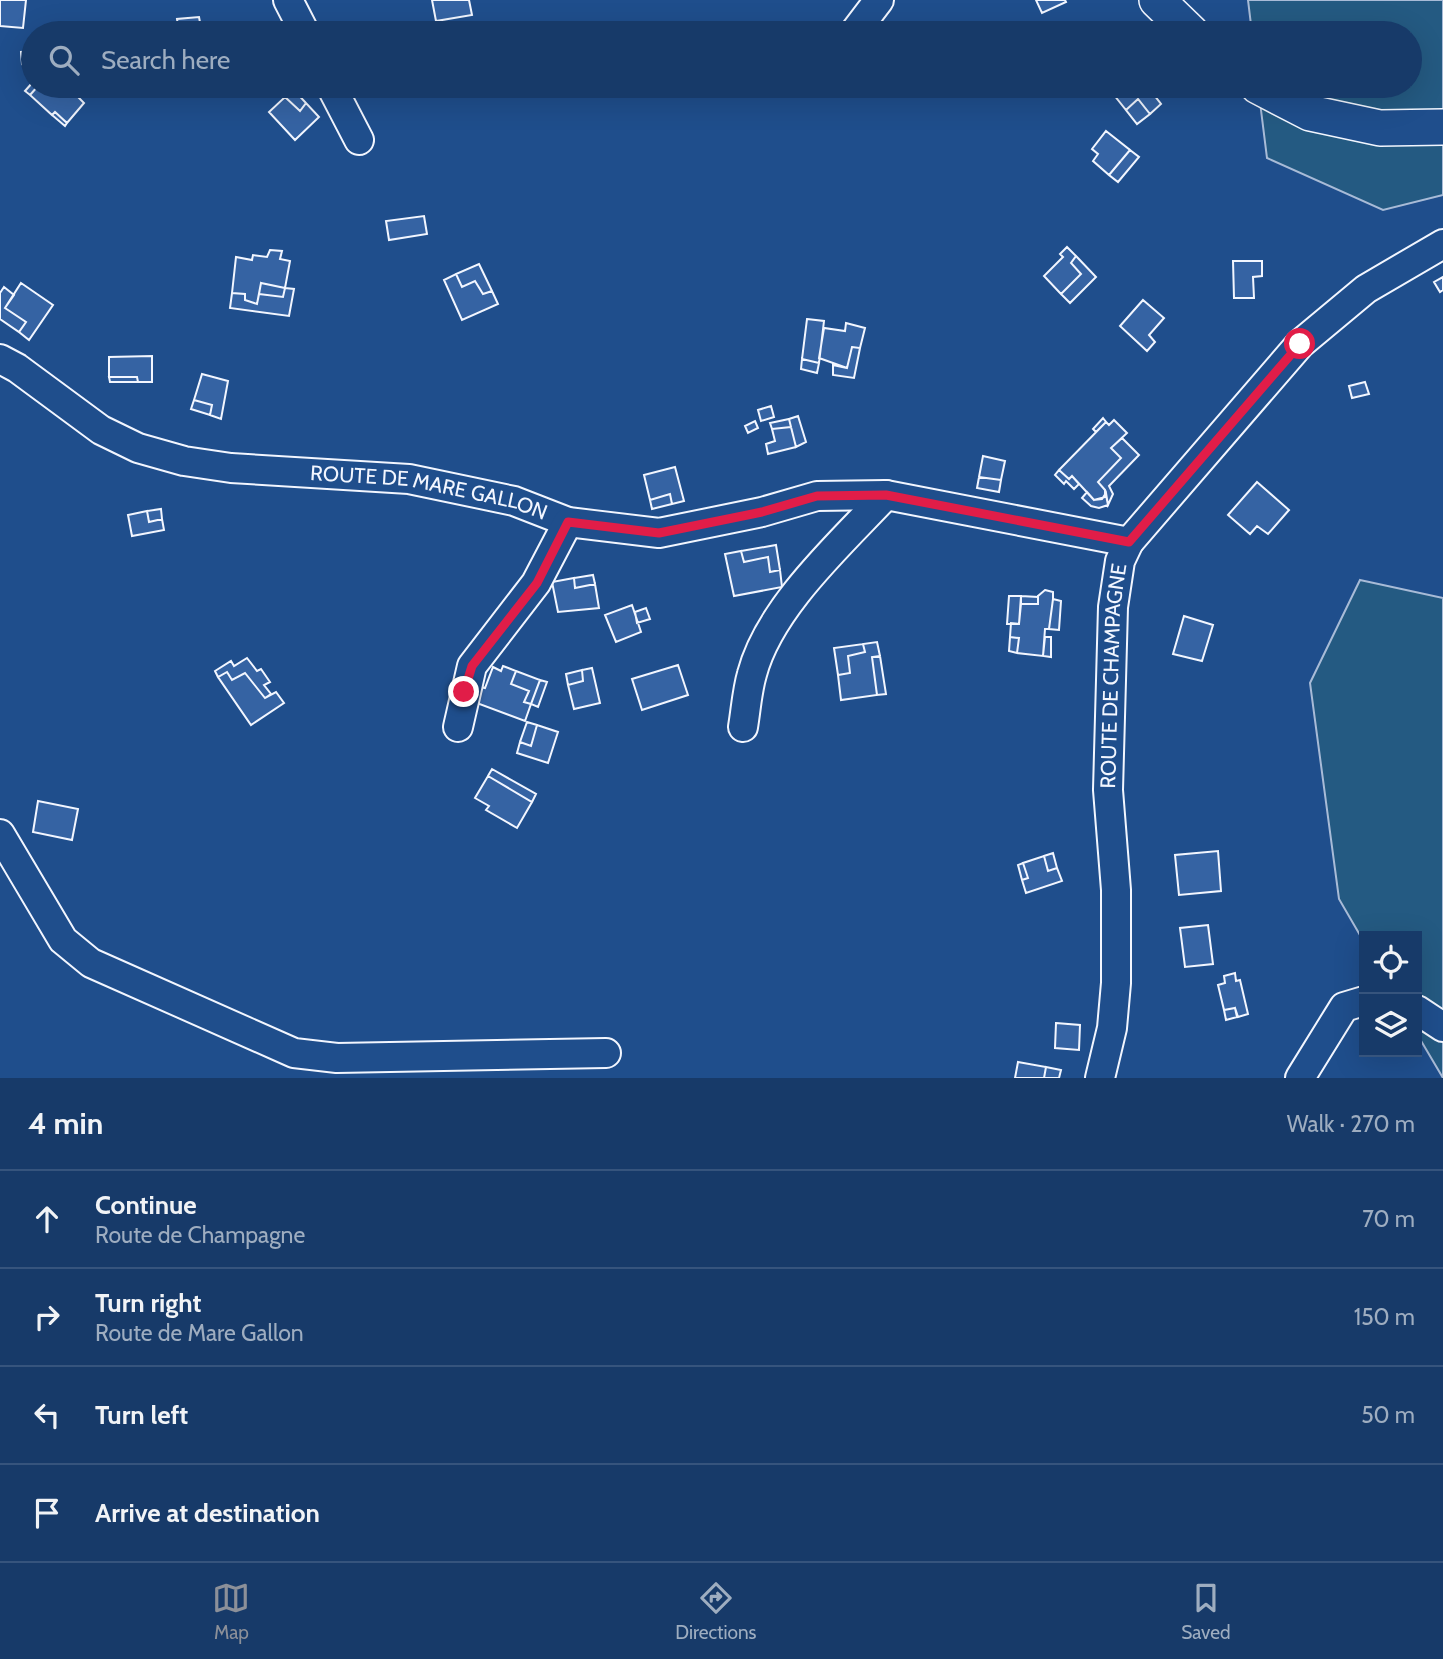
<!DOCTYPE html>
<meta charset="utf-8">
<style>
:root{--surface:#173a69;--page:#244571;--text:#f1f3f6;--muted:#9eadc0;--line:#36547d;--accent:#8c9099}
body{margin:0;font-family:Cabin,sans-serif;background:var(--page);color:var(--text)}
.controls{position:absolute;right:21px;bottom:21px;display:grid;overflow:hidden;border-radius:0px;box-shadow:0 7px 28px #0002}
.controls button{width:63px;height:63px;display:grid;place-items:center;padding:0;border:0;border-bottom:2px solid var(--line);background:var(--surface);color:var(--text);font:35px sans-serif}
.stop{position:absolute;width:21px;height:21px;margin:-16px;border:5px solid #e11d48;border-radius:50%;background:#fff}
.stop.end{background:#e11d48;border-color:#fff;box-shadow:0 2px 7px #0008}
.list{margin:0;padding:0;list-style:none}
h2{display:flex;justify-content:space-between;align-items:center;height:91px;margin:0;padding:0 28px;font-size:30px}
h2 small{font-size:23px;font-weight:400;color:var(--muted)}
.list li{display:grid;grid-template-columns:46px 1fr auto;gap:21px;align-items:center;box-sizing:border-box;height:98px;padding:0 28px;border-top:2px solid var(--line)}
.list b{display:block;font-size:26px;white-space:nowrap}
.list p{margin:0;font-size:23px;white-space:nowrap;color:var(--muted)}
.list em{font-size:23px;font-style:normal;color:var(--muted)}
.icon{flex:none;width:38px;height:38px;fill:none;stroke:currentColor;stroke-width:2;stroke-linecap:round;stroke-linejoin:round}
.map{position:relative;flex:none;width:1443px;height:1078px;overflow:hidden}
.search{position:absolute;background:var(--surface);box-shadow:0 7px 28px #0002;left:21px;right:21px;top:21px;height:77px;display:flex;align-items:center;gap:18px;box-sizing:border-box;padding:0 24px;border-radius:38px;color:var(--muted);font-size:26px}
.sheet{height:483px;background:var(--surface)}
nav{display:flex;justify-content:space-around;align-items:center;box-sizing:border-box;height:98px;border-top:2px solid var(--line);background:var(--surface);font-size:19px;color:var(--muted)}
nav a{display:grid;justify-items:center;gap:4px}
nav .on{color:var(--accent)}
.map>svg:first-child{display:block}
.green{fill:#245a82;stroke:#a8bbd7;stroke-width:2}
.building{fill:#3563a3;stroke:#f2f6ff;stroke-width:2}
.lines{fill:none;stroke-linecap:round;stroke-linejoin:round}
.minor-casing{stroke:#f2f6ff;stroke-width:32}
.major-casing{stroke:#f2f6ff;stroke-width:38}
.minor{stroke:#1f4e8c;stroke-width:28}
.major{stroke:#1f4e8c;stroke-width:35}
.route{stroke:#e11d48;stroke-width:9}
.labels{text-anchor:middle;stroke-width:5;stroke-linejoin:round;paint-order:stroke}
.street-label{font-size:21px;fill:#f2f6ff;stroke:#1f4e8c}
</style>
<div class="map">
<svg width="1443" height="1078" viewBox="0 0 1443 1078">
<rect width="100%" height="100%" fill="#1f4e8c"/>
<!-- green -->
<path class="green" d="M1248,0H1443V195L1383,210L1267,158L1258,86H1410V33H1252Z
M1360,580L1443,598V1078L1417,1034V936H1364V942L1339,899L1310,683Z"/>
<!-- building -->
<path class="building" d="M0,0H26L23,28L0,26Z
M432,0H469L472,15L436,21Z
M1036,0H1065L1066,2L1042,13Z
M199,17L202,33H179L177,19Z
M238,29L239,33H226V30Z
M33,51V62L22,64L21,52Z
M33,82V86H38L30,95L25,91Z
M38,86H89L79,98L84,103L67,123L55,112L52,115L30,95Z
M1115,86H1128L1132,92L1139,86H1147L1161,104L1150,114L1138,99L1126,110L1110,90Z
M293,89L306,103L300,111L285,97Z
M285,97L300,111L306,103L319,117L295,140L269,112Z
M1138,99L1150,114L1137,124L1126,110Z
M55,112L67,123L65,126L52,115Z
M1106,131L1130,150L1109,175L1093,161L1098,154L1092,149Z
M1130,150L1139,157L1118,182L1109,175Z
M424,216L427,234L389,240L386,221Z
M1067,247L1076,256L1071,263L1081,274L1061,294L1044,276L1063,257L1060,254Z
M270,250L282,251L280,259L290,261L285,288L261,283L257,304L245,300V294L232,293L236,257L252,260L253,255L267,257Z
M1076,256L1096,277L1070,303L1061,294L1081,274L1071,263Z
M1233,261H1262V276L1253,277L1254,298H1234Z
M479,264L492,291L483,294L475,281L462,287L456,274Z
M456,274L462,287L475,281L483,294L492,291L498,304L462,320L444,280Z
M1443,277V290L1440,292L1434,282Z
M21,283L53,305L29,340L19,332L26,322L5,308Z
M261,283L285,288L283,297L259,294Z
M4,287L14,295L5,308L26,322L19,332L0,319V293Z
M285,288L294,289L289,316L230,308L232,293L245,294V300L257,304L259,294L283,297Z
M1143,300L1164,318L1149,335L1155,342L1147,351L1120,326Z
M807,319L824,321L819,363L802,359Z
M846,323L865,328L860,348L852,347L847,368L819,358L824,328L845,331Z
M852,347L860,348L854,378L833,375V365L847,368Z
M152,356V382H138L137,377H109V357Z
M802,359L819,363L817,373L801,369Z
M202,374L228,381L221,419L210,415L212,405L194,400Z
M109,377H137L138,382H110Z
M1365,382L1369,394L1352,398L1349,386Z
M194,400L212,405L210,415L191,409Z
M771,406L774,417L761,421L758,410Z
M798,416L806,442L796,447L789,419Z
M1103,418L1106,422L1096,432L1093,429Z
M789,419L791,427L772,429L770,423Z
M1114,420L1127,433L1111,448L1121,458L1098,482L1105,490V497L1094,500L1072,476L1069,479L1059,470L1106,422L1109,425Z
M755,421L758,428L748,433L745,426Z
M791,427L796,447L768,454L766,444L775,441L772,429Z
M1122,438L1139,455L1109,486L1113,494L1108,505L1105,490L1098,482L1121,458L1111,448Z
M983,456L1005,461L1001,480L979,477Z
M675,467L684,501L672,504L670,494L650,500L644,475Z
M1059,470L1069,479L1072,476L1079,484L1074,489L1066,481L1064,484L1055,475Z
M979,477L1001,480L999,492L977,488Z
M1257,482L1289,510L1268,534L1257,526L1250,534L1228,515Z
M1087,492L1094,500L1102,499L1106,493L1108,505L1099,508L1091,506L1082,498Z
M670,494L672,504L652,509L650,500Z
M161,509L162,519L149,522L147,511Z
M147,511L149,522L162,519L164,530L132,536L128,515Z
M776,545L780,570L770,572L768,557L744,562L741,551Z
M741,551L744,562L768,557L770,572L780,570L782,587L734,596L725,554Z
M593,575L595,584L575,588L574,578Z
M574,578L575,588L595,584L599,608L558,612L552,582Z
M1045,590L1053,592V599L1049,629H1045L1043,656L1017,653L1019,638L1010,637L1011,623L1019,624L1021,604H1038V596Z
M1009,596H1021L1019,624H1007Z
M1021,596L1038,597V604H1021Z
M1053,599L1061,601L1059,630L1049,629Z
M632,605L641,632L616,642L605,615Z
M646,608L650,619L637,623L635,612Z
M1184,616L1213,625L1202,661L1173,654Z
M1010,637L1019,638L1017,653L1009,651Z
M1045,637H1051V657L1043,656Z
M877,642L880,656L872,657L877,695L841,700L838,675L850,673L848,656L865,652L863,644Z
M863,644L865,652L848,656L850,673L838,675L834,648Z
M880,656L886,694L877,695L872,657Z
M247,658L257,671L261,669L270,682L264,685L271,694L265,698L245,673L232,680L227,672L218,677L215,671L231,661L234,666Z
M678,665L688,695L642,710L632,679Z
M503,666L516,671L511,684L529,691L524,702L531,704L525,721L474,702L480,687L485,688L493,667L501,671Z
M592,668L600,703L574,709L568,685L583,681L582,670Z
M582,670L583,681L568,685L566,674Z
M516,671L540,680L531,704L524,702L529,691L511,684Z
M227,672L232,680L245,673L265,698L276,692L284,703L251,725L218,677Z
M540,680L547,682L538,707L531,704Z
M527,722L537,725L531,746L520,742Z
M537,725L558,732L548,763L517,753L520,742L531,746Z
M492,769L536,794L532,802L488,776Z
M488,776L532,802L517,828L486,810L489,806L475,798Z
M38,801L78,809L72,840L33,832Z
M1218,851L1221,891L1179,895L1175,855Z
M1053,853L1057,868L1048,871L1044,856Z
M1044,856L1048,871L1057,868L1062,881L1026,893L1022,880L1028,878L1023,863Z
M1023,863L1028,878L1022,880L1018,865Z
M1208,925L1213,964L1185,967L1180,928Z
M1235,973L1236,981L1240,980L1248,1014L1238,1017L1235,1008L1224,1010L1218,985L1225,983L1224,976Z
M1235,1008L1237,1017L1226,1020L1224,1010Z
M1056,1023L1080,1025L1079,1050L1055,1048Z
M1018,1062L1046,1067L1044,1078H1015Z
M1046,1067L1061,1070L1059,1078H1044Z"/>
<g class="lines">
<!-- minor casing -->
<g class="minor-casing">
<g id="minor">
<path d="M288,0L305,33"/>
<path d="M854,33L879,0"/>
<path d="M331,86L359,140"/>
<path id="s1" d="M0,359L17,368L101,430L138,448L184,461L231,468L409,479L514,501L568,522L659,533L762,512L817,496L886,495L1129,542"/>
<path d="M458,727L472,666L536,583L568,522"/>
<path d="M743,727C746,709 747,691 752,674C769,608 840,544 886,495"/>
<path d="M0,834L63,940L91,963L294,1053L337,1058L606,1053"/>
<path d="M1417,1010L1443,1027"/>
<path id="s2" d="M1100,1078L1112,1028L1116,983V890L1108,790L1113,607L1120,561L1129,542L1300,344L1366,289L1443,244"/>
<path d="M1300,1078L1344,1007L1364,1001"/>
</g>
</g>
<!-- major casing -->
<g class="major-casing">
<path id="major" d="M1157,0L1191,33
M1258,86L1310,113L1380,128L1443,127"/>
</g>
<!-- minor -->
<use href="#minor" class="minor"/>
<!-- major -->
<use href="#major" class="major"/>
</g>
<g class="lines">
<!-- route -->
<path class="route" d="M464,692L472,666L537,583L568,522L659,533L762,512L817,496L886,495L1129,542L1300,344"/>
</g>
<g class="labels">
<!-- street labels -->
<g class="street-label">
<text dy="7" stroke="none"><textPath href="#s1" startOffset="460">ROUTE DE MARE GALLON</textPath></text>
<text dy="7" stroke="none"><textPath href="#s2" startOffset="404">ROUTE DE CHAMPAGNE</textPath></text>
</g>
</g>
</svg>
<div class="controls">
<button><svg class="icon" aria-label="locate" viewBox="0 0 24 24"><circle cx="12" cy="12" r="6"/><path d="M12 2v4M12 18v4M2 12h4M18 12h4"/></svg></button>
<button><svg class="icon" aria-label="layers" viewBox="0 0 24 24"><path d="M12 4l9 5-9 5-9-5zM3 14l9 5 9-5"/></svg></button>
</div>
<div class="stop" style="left:1300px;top:344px"></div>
<div class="stop end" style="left:464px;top:692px"></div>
<div class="search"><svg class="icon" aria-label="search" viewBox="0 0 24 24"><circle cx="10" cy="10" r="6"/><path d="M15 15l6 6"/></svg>Search here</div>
</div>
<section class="sheet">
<h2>4 min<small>Walk · 270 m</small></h2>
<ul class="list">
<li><svg class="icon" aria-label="ahead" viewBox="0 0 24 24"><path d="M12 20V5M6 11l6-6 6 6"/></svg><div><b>Continue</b><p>Route de Champagne</p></div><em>70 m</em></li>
<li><svg class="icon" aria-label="right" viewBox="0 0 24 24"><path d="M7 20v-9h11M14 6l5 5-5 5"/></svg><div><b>Turn right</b><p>Route de Mare Gallon</p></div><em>150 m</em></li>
<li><svg class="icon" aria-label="left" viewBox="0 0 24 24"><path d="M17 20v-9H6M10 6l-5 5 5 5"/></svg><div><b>Turn left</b></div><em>50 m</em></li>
<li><svg class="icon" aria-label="arrive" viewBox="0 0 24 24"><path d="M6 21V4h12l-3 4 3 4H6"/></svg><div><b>Arrive at destination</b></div></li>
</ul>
</section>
<nav>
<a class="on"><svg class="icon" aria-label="map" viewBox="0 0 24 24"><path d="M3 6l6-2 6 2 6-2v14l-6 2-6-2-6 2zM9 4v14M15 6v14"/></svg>Map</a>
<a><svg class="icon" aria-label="directions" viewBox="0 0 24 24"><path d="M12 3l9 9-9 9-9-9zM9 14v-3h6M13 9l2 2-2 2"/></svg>Directions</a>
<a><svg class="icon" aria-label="saved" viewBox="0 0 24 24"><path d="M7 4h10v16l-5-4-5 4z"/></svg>Saved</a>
</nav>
